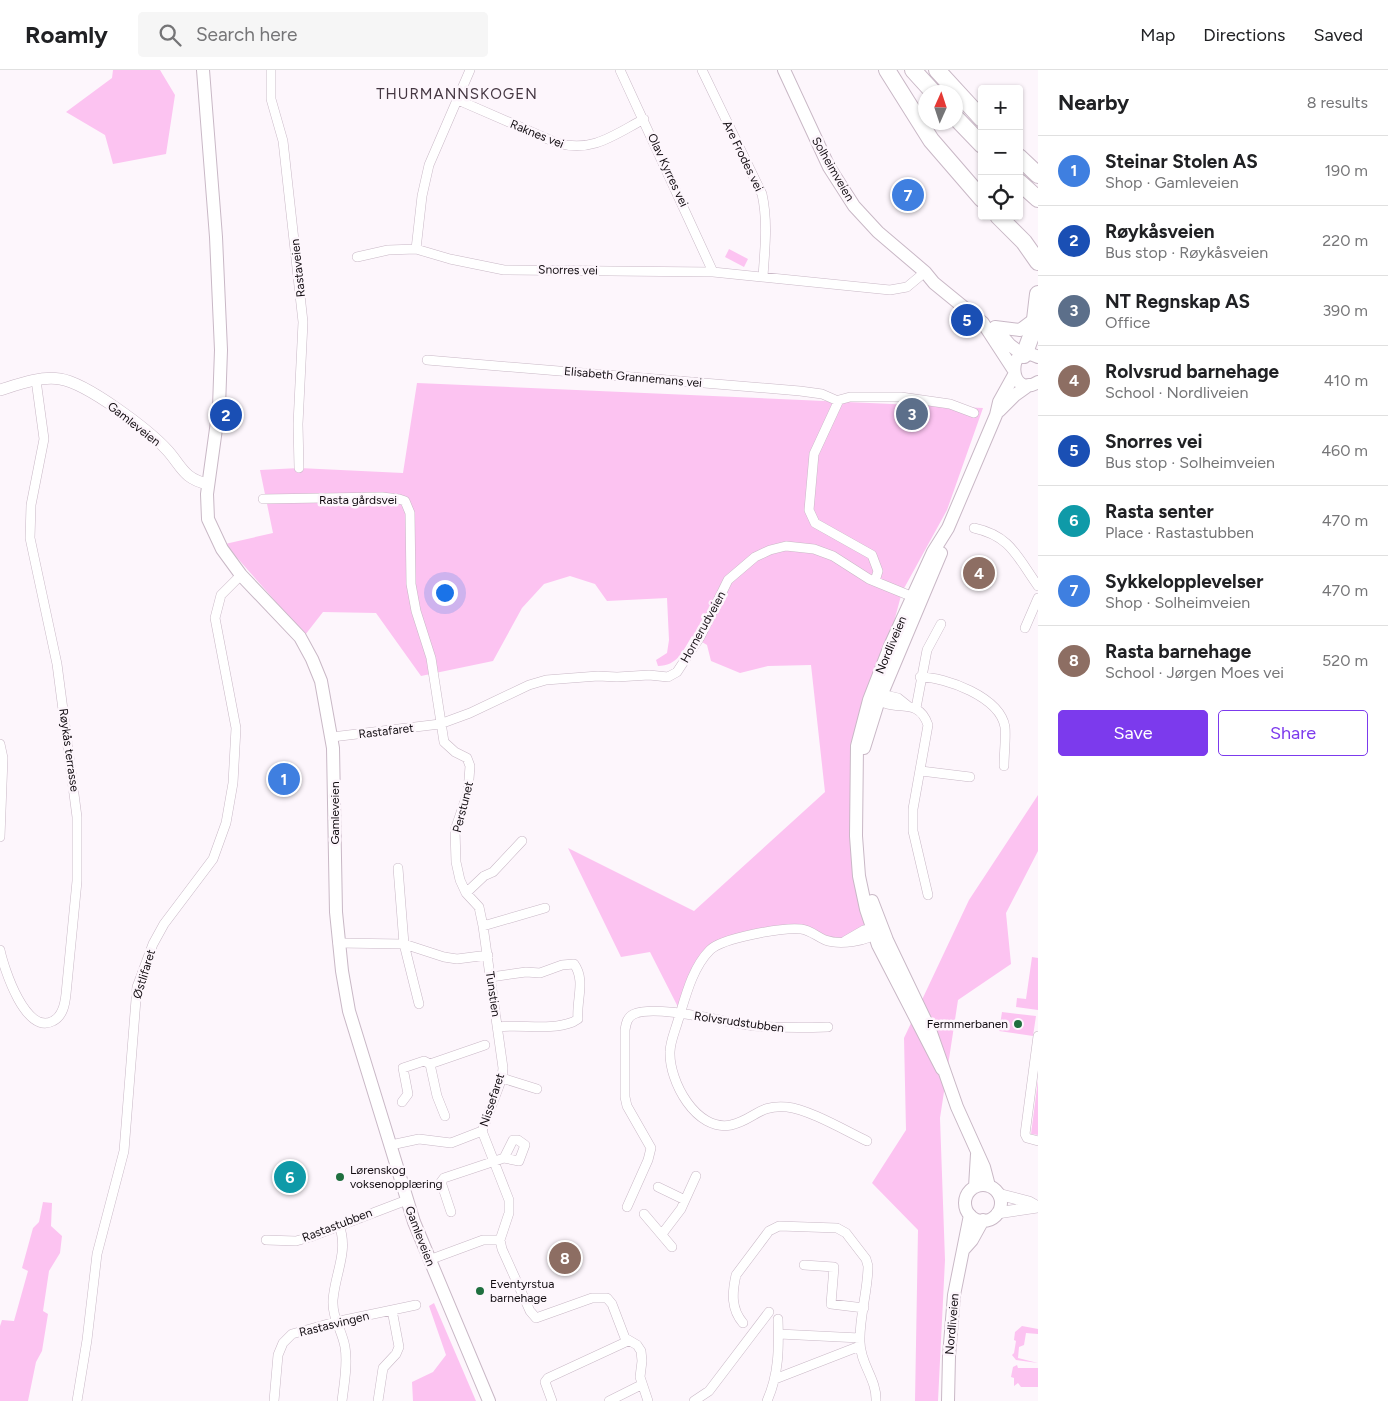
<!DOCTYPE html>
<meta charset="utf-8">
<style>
:root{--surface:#fff;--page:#f6f6f6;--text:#202124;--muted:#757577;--line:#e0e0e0;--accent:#7c3aed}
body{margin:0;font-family:Figtree,sans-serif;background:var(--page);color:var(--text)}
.controls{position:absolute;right:15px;top:15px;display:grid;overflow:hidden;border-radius:5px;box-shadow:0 1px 4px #0004}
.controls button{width:45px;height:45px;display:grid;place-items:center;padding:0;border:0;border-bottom:1px solid var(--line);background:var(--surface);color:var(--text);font:25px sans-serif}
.compass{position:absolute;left:918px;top:15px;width:45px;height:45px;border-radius:50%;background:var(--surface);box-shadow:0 1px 4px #0004;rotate:3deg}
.you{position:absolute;left:444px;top:522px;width:18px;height:18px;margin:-12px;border:4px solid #fff;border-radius:50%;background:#1a73e8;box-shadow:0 0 0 8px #1a73e833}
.badge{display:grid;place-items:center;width:32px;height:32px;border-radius:50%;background:var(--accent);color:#fff;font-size:16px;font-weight:700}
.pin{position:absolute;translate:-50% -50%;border:2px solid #fff;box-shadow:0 1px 5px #0006}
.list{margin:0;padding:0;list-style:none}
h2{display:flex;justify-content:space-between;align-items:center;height:65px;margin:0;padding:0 20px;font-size:21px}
h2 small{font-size:16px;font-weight:400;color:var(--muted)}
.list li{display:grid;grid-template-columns:32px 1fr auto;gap:15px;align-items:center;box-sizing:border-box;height:70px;padding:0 20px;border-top:1px solid var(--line)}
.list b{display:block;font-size:19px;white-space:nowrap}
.list p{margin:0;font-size:16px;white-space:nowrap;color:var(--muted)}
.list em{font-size:16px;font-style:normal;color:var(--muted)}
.actions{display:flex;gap:10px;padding:15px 20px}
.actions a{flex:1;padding:11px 0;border:1px solid var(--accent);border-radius:5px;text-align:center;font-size:18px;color:var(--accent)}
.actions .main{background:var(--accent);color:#fff}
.icon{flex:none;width:28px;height:28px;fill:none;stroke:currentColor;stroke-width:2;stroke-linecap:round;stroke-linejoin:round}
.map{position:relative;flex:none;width:1038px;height:1331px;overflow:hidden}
header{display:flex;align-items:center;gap:30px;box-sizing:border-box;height:70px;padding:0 25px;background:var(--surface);border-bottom:1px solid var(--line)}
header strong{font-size:24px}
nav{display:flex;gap:28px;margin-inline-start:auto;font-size:18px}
.search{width:350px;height:45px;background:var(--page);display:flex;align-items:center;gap:12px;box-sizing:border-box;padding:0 18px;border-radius:5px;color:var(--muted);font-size:19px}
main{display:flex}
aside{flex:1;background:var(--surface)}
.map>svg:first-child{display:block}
.green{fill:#fcc3f1}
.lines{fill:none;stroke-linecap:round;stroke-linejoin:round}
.minor-casing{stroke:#c9b8c6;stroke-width:10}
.tertiary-casing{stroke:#c9b8c6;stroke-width:12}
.secondary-casing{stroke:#c9b8c6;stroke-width:14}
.motorway-casing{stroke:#c9b8c6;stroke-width:18}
.minor{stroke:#fff;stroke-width:9}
.tertiary{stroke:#fff;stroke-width:11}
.secondary{stroke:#fff;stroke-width:12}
.motorway{stroke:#fff;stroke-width:16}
.poi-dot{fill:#1f6f3f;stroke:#fdf6fc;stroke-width:2}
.labels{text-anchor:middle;stroke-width:5;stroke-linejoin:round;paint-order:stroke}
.street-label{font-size:12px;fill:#120c11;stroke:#fdf6fc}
.poi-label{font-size:12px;fill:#120c11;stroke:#fdf6fc;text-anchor:start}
.quarter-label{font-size:15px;letter-spacing:1px;fill:#453742;stroke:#fdf6fc}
</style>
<header>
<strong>Roamly</strong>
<div class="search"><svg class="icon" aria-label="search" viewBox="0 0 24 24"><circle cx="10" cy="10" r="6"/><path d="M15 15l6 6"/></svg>Search here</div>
<nav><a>Map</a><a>Directions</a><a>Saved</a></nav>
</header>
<main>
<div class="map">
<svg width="1038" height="1331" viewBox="0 0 1038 1331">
<rect width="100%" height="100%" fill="#fdf6fc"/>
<!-- green -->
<path class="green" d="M113,0H160L175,25L166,84L113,94L105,65L66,42L112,8Z
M729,179L748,189L744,197L725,187Z
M417,313L983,338L947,440L902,522L862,671L859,797L877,861L839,871L800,859L717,875L703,889L681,943L650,882L621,887L568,778L694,841L825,722L811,595L768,596L740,603L711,591L707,575L692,566C683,581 677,596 658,596L656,590L667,583L669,570L667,528L607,531L595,514L570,506L544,514L522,538L493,591L421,606L376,543L323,542L305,565L225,474L273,463L260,400L299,398L403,403Z
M1038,725V781L1006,843L1011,894L958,930L940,1048L945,1190L938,1331H915L918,1160L872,1113L906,1060L904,968L969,830Z
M1032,887L1038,888V940L1016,937L1017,928L1026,929Z
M1002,942L1036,946L1033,966L999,961Z
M1038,1010V1065L1031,1064Z
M43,1132L52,1133L51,1156L62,1166L60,1183L49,1201L43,1241L48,1244L42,1281L36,1292L28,1331H0V1256L2,1250L14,1251L28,1201L22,1198L33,1158L39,1152Z
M434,1233L476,1331H413L412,1312L433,1302L446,1285L429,1236Z
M1022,1256L1038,1259V1264L1026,1263L1024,1275L1019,1277L1018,1288L1038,1293L1016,1290L1012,1285L1014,1283L1016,1271L1014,1270L1015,1262Z
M1017,1295L1018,1298H1038V1317H1021L1018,1313L1014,1316V1308L1011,1307L1013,1297Z"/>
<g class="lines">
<!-- minor casing -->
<g class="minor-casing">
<path id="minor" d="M271,0V29L283,71L303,252L298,354L299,398
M620,0L713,202
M702,0L762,124C768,151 765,178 763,206
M458,30L557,73C592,83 614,65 644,49
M416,179L422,126L429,95L470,0
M357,187L388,180L416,179L450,189L504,200L713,202L890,220L907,217L925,202
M427,290L800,321L822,324L838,331
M263,429L382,427L399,429L405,431L410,443L411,514L416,541L431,588L444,672L455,682L467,688L470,696L468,722L455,760L456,792L460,810L466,823L479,837L483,856L503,998L502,1008L482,1061L451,1073L419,1069L391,1075
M974,458C1011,466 1017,487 1038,516
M875,511L878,501L872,485L815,453L809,440L814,384L839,330L850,327H901L950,334L974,343
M1025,558L1038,528
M920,607C946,607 1000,627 1005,657C1006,669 1004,684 1004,696
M877,623L898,628L908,636
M876,628C894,644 918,625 928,655L913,739V761L928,825
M916,638L927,580L941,554
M332,667L440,654L470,643L529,615L546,610L598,606L617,607L649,605L668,607L677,602L700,567L728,510L755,487L770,480L786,476L814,479L833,486L869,509L918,529
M0,674L3,688L0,767
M921,701L970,707
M398,798L404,874L419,934
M466,823L484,806L493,802L522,771
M483,856L545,838
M845,871L864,860L876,858
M338,873L404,874L444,887L457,889L488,885
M0,880C4,899 26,966 53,951C63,946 65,934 66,924L77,811V747L57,594L30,468L31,435L44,369L36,310
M491,907L526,902L540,903L562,895L574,894C586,910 576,931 578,949L573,952C549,961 523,954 498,957
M1038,966L1025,1064L1027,1068L1038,1071
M430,994L437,1026L445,1046
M502,1008L537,1019
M402,1032L408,1024L403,998L424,991L430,994L485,975
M482,1061L509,1130V1143L500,1170
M513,1070H518L525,1075L519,1091L504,1088Z
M867,1071C846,1061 808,1039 787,1037C759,1034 754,1050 731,1055C696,1062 669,1011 670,982C670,975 673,966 675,960C684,934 690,900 710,880C722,868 783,857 801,859C810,860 816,866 825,870C839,875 868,872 879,861
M658,1117L685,1130
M627,1137L648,1090L651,1078L627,1036L625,1027V960C626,954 627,947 634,944C657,934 727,953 755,956C780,958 803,958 828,957
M451,1142L441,1112L444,1108L504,1088
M644,1144L672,1177
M339,1155C349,1181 335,1203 333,1230C332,1248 342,1260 345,1277C348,1294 344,1314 342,1331
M662,1164L681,1139L696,1106
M266,1170L296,1171L310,1167L407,1130
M429,1190L483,1170H500L502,1179L530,1241L536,1248L592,1228H607L612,1234L625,1268L637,1275L641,1281L642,1291L640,1307L648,1331
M804,1195L834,1197L831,1234L864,1238
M743,1253C731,1239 732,1223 736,1205L769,1161L779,1156L837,1158L846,1163L866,1189L868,1196C868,1221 859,1247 860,1272C860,1294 877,1309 876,1331
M779,1264L860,1268
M775,1309L860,1276
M77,1331L87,1270L97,1184L124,1081L137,917L153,874L164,854L213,789L226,753L233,713L236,658L215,548L221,525L241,505
M274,1331L278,1285L283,1273L292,1264L335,1252L416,1235
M378,1331L383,1298L396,1284L399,1277L392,1240
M552,1331L545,1312L548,1308L628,1271
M609,1331L641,1315
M694,1331L709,1321L769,1242
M767,1331C779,1304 779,1278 778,1249"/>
</g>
<!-- tertiary casing -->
<g class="tertiary-casing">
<path id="tertiary" d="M0,320C19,314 40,306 60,309C87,313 149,360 168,381C182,397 184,409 208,414
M998,1124L1029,1132L1038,1137
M997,1143L1038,1137"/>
</g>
<!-- secondary casing -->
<g class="secondary-casing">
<path id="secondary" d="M203,0L216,167L221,280L219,337L207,424L208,449L222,479L241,505L300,567L312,589L321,611L333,678L336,842L342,901L349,941L414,1152L489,1331
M784,0L829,97L854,136L878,162L925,202L934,213L983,253L1013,299
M995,257L1020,260L1036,248
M996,259L1010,275L1023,285
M1038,287C1005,269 1008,331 1038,312
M999,341L1015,325L1029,315
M864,678L878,633L941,483
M872,831L887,870L930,960L957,1037L984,1097L989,1116
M942,999L878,875L866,839L859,806L856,766L857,676L869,630L890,576L933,482L948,458L996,345L999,332L1014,305
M965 1133a18 18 0 1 1 36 0a18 18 0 1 1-36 0Z
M975,1117L977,1084
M964,1179L972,1170L983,1150
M948,1331L949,1286L954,1225L970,1145"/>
</g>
<!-- motorway casing -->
<g class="motorway-casing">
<path id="motorway" d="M887,0L931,70L982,129
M913,0L933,22
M937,0L982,49
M956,48L982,75
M1019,87L1038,105
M1019,112L1038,129
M998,146L1024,172L1038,192
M1024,285L1034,258L1038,224"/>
</g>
<!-- minor -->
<use href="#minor" class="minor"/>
<!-- tertiary -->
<use href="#tertiary" class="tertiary"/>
<!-- secondary -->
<use href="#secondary" class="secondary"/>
<!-- motorway -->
<use href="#motorway" class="motorway"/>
</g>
<!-- markers -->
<g class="poi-dot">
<circle cx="1018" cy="954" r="5"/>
<circle cx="340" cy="1107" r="5"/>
<circle cx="480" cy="1221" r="5"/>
</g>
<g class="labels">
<!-- street labels -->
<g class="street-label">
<text transform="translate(537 64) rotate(22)" y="4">Raknes vei</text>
<text transform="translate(743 86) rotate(64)" y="4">Are Frodes vei</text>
<text transform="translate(833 99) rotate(60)" y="4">Solheimveien</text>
<text transform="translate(668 100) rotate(65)" y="4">Olav Kyrres vei</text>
<text transform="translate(298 198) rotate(-96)" y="4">Rastaveien</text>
<text transform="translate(568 200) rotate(1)" y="4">Snorres vei</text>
<text transform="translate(633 307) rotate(5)" y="4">Elisabeth Grannemans vei</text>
<text transform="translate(134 354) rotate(38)" y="4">Gamleveien</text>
<text x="358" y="434">Rasta gårdsvei</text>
<text transform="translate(703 557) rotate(-61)" y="4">Hornerudveien</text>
<text transform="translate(891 575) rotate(-67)" y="4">Nordliveien</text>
<text transform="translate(386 661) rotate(-7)" y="4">Rastafaret</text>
<text transform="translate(69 680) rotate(82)" y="4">Røykås terrasse</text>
<text transform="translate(463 737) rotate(-76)" y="4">Perstunet</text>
<text transform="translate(335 743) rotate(-90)" y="4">Gamleveien</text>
<text transform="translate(144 904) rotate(-73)" y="4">Østlifaret</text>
<text transform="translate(493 924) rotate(82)" y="4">Tunstien</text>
<text transform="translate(739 952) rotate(8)" y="4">Rolvsrudstubben</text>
<text transform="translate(492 1030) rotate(-72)" y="4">Nissefaret</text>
<text transform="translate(337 1155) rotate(-21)" y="4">Rastastubben</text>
<text transform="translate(420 1166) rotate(69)" y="4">Gamleveien</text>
<text transform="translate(334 1254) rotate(-14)" y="4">Rastasvingen</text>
<text transform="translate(952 1254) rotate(-85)" y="4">Nordliveien</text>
</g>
<!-- poi labels -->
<g class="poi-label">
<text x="1008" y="958" text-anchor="end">Fermmerbanen</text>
<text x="350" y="1104">Lørenskog<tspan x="350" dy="14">voksenopplæring</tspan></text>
<text x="490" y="1218">Eventyrstua<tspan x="490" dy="14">barnehage</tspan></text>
</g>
<!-- quarter labels -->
<g class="quarter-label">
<text x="457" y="29">THURMANNSKOGEN</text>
</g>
</g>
</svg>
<div class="controls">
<button>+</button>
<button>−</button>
<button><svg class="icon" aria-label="locate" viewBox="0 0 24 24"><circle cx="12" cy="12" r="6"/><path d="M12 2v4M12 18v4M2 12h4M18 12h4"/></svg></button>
</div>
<svg class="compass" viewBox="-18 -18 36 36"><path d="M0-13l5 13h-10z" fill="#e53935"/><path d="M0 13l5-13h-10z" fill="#757577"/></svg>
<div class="you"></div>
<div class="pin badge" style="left:284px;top:709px;background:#3f7fe0">1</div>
<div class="pin badge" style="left:226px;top:345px;background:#1a4fb4">2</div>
<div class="pin badge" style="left:912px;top:344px;background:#5c6f8a">3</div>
<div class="pin badge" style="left:979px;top:503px;background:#8d6e63">4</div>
<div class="pin badge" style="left:967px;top:250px;background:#1a4fb4">5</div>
<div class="pin badge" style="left:290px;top:1107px;background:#0f9aa8">6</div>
<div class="pin badge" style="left:908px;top:125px;background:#3f7fe0">7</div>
<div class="pin badge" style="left:565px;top:1188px;background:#8d6e63">8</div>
</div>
<aside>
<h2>Nearby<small>8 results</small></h2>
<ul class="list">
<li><span class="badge" style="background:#3f7fe0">1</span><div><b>Steinar Stolen AS</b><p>Shop · Gamleveien</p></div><em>190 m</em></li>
<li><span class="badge" style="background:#1a4fb4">2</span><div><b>Røykåsveien</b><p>Bus stop · Røykåsveien</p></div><em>220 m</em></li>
<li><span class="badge" style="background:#5c6f8a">3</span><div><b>NT Regnskap AS</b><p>Office</p></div><em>390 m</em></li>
<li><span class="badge" style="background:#8d6e63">4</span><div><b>Rolvsrud barnehage</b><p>School · Nordliveien</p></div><em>410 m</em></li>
<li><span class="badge" style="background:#1a4fb4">5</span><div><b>Snorres vei</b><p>Bus stop · Solheimveien</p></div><em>460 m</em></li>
<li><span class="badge" style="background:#0f9aa8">6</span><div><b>Rasta senter</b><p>Place · Rastastubben</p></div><em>470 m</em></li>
<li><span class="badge" style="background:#3f7fe0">7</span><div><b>Sykkelopplevelser</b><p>Shop · Solheimveien</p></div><em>470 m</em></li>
<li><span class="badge" style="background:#8d6e63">8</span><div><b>Rasta barnehage</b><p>School · Jørgen Moes vei</p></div><em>520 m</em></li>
</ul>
<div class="actions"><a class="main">Save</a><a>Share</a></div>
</aside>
</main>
